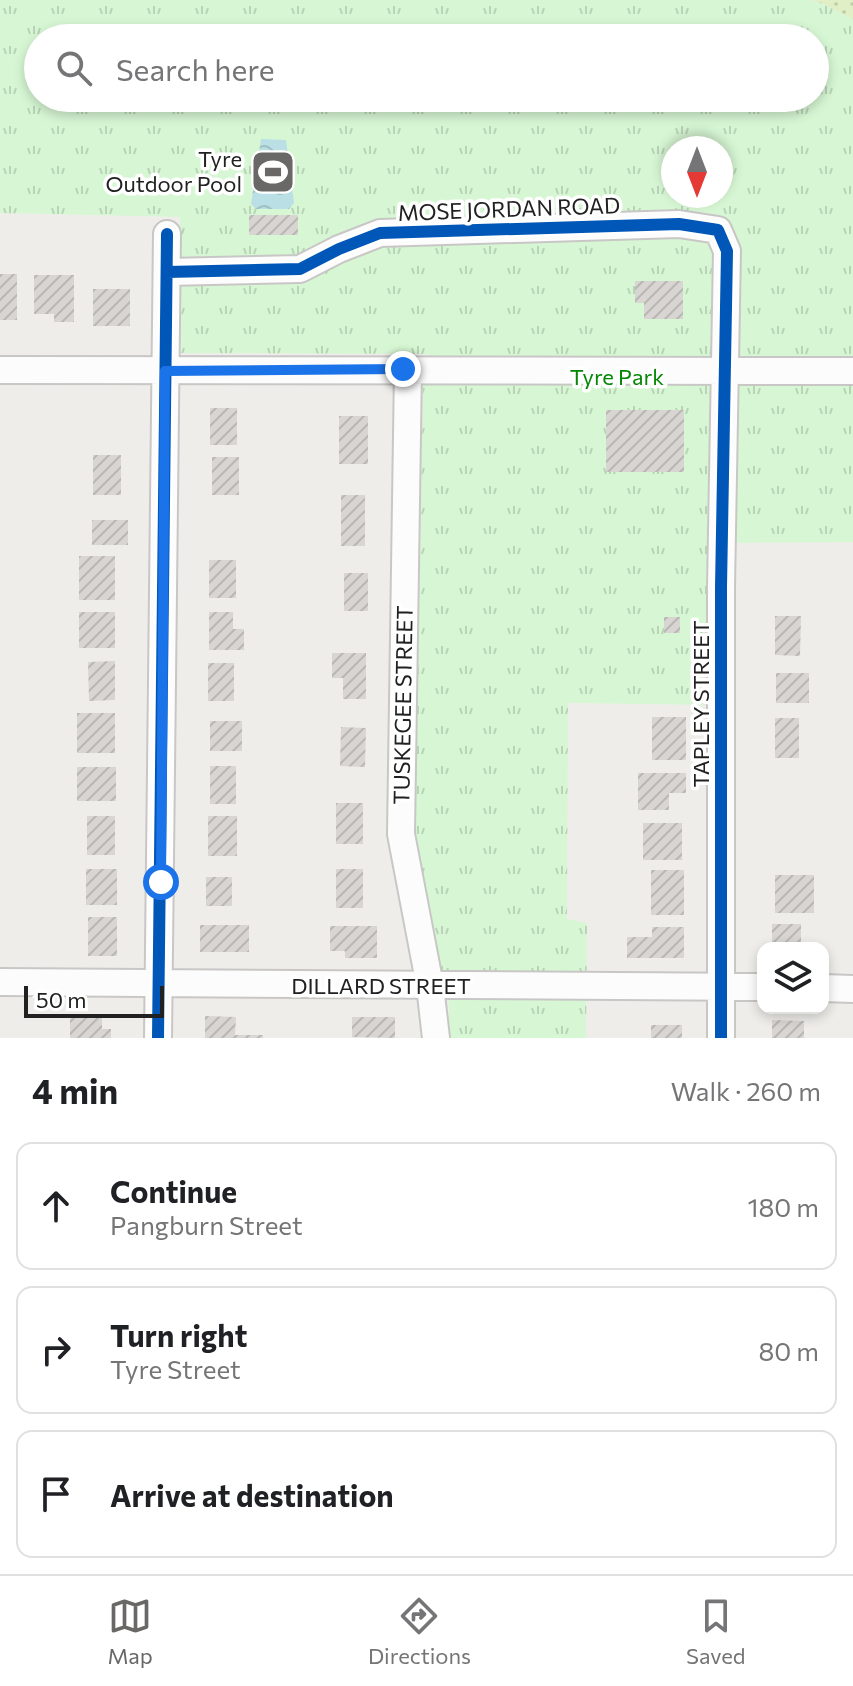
<!DOCTYPE html>
<meta charset="utf-8">
<style>
:root{--surface:#fff;--page:#f2f2f2;--text:#202124;--muted:#757577;--line:#e0e0e0;--accent:#696867}
body{margin:0;font-family:Commissioner,sans-serif;background:var(--page);color:var(--text)}
.controls{position:absolute;right:24px;bottom:24px;display:grid;overflow:hidden;border-radius:16px;box-shadow:0 4px 12px #0003}
.controls button{width:72px;height:72px;display:grid;place-items:center;padding:0;border:0;border-bottom:2px solid var(--line);background:var(--surface);color:var(--text);font:40px sans-serif}
.compass{position:absolute;left:661px;top:136px;width:72px;height:72px;border-radius:50%;background:var(--surface);box-shadow:0 4px 12px #0003;rotate:180deg}
.scale{position:absolute;left:24px;bottom:20px;width:140px;box-sizing:border-box;padding-left:8px;border:4px solid #212121;border-top:0;font-size:22px;line-height:28px;white-space:nowrap;color:#212121;-webkit-text-stroke:6px #fff;paint-order:stroke}
.stop{position:absolute;width:24px;height:24px;margin:-18px;border:6px solid #1a73e8;border-radius:50%;background:#fff}
.stop.end{background:#1a73e8;border-color:#fff;box-shadow:0 2px 8px #0008}
.list{margin:0;padding:0;list-style:none}
h2{display:flex;justify-content:space-between;align-items:center;height:104px;margin:0;padding:0 32px;font-size:34px}
h2 small{font-size:26px;font-weight:400;color:var(--muted)}
.list li{display:grid;grid-template-columns:52px 1fr auto;gap:24px;align-items:center;box-sizing:border-box;height:128px;margin:0 16px 16px;padding:0 16px;border:2px solid var(--line);border-radius:16px}
.list b{display:block;font-size:30px;white-space:nowrap}
.list p{margin:0;font-size:26px;white-space:nowrap;color:var(--muted)}
.list em{font-size:26px;font-style:normal;color:var(--muted)}
.icon{flex:none;width:44px;height:44px;fill:none;stroke:currentColor;stroke-width:2;stroke-linecap:round;stroke-linejoin:round}
.map{position:relative;flex:none;width:853px;height:1038px;overflow:hidden}
.search{position:absolute;background:var(--surface);box-shadow:0 4px 12px #0003;left:24px;right:24px;top:24px;height:88px;display:flex;align-items:center;gap:20px;box-sizing:border-box;padding:0 28px;border-radius:44px;color:var(--muted);font-size:30px}
.sheet{height:536px;background:var(--surface)}
nav{display:flex;justify-content:space-around;align-items:center;box-sizing:border-box;height:112px;border-top:2px solid var(--line);background:var(--surface);font-size:22px;color:var(--muted)}
nav a{display:grid;justify-items:center;gap:4px}
nav .on{color:var(--accent)}
.map>svg:first-child{display:block}
.grass{fill:url(#grass-dots)}
.park{fill:url(#park-tufts);fill-rule:evenodd}
.water{fill:url(#water-waves)}
.building{fill:url(#building-hatch)}
.lines{fill:none;stroke-linecap:round;stroke-linejoin:round}
.minor-casing{stroke:#c8c7c6;stroke-width:30}
.minor{stroke:#fdfcfc;stroke-width:26}
.cycleway-casing{stroke:#fff;stroke-width:17}
.cycleway{stroke:#0057b8;stroke-width:12}
.route{stroke:#1a73e8;stroke-width:10}
.labels{text-anchor:middle;stroke-width:7;stroke-linejoin:round;paint-order:stroke}
.poi-label{font-size:22px;fill:#212121;stroke:#fff;text-anchor:end}
.street-label{font-size:22px;fill:#212121;stroke:#fff}
.park-label{font-size:22px;fill:#048702;stroke:#fff}
</style>
<div class="map">
<svg width="853" height="1038" viewBox="0 0 853 1038">
<defs>
<pattern id="grass-dots" width="8" height="8" patternUnits="userSpaceOnUse" patternTransform="scale(2)"><rect width="8" height="8" fill="#e0efc6"/><path d="M2 2h.1M6 6h.1" fill="none" stroke="#c0cdaa" stroke-width="1.8" stroke-linecap="round"/></pattern>
<pattern id="park-tufts" width="24" height="20" patternUnits="userSpaceOnUse" patternTransform="scale(2)"><rect width="24" height="20" fill="#d7f7d4"/><path d="M3 7l-1-3M5 7V3M7 7l1-3M15 17l-1-3M17 17v-4M19 17l1-3" fill="none" stroke="#b8d3b6"/></pattern>
<pattern id="water-waves" width="16" height="10" patternUnits="userSpaceOnUse" patternTransform="scale(2)"><rect width="16" height="10" fill="#bae0e5"/><path d="M0 5q4-4 8 0t8 0" fill="none" stroke="#a0c0c4"/></pattern>
<pattern id="building-hatch" width="6" height="6" patternUnits="userSpaceOnUse" patternTransform="scale(2)"><rect width="6" height="6" fill="#d8d5d2"/><path d="M-1 1l2-2M0 6l6-6M5 7l2-2" fill="none" stroke="#b9b7b4"/></pattern>
</defs>
<rect width="100%" height="100%" fill="#efedea"/>
<!-- grass -->
<path class="grass" d="M810,0H853V19L823,4Z"/>
<!-- park -->
<path class="park" d="M0,0H810L823,4L853,19V542L712,543V705L568,703L567,919L587,923L586,1038H449V1005L438,965L415,853L423,387L428,354L180,353V217L0,213ZM38,38H815V98H38ZM673,148H721V196H673Z"/>
<!-- water -->
<path class="water" d="M261,139L286,140L294,203L289,209H256L251,204Z"/>
<!-- building -->
<path class="building" d="M249,215H298V235H249Z
M0,274H17V320H0Z
M34,275H74V322H54V314H34Z
M635,281H683V319H644V303H635Z
M93,289H130V326H93Z
M210,408H237V445H210Z
M606,410H684V472H606Z
M339,416H368V464H339Z
M93,455H121V495H93Z
M212,457H239V495H212Z
M341,495H365V546H341Z
M92,520H128V545H92Z
M79,556H115V600H79Z
M209,560H236V598H209Z
M344,573H368V611H344Z
M79,612H115V648H79Z
M209,612H233V629H244V650H209Z
M775,616H801L800,656L775,655Z
M664,617H680V633H664Z
M332,653H366V699H343V678H332Z
M115,661V700L89,701L88,662Z
M208,663H234V701H208Z
M776,673H809V703H776Z
M77,713H115V753H77Z
M652,717H686V760H652Z
M775,718H799V758H775Z
M210,721H242V751H210Z
M341,727L366,728L365,767L340,766Z
M210,766H236V804H210Z
M77,767H116V801H77Z
M638,773H686V793H669V810H638Z
M336,803H363V844H336Z
M87,816H115V855H87Z
M208,816H237V856H208Z
M643,823H682V860H643Z
M86,869H117V905H86Z
M336,869H363V908H336Z
M651,870H684V915H651Z
M775,875H814V913H775Z
M206,877H232V906H206Z
M88,917H117V956H88Z
M772,924H801V948H772Z
M200,925H249V952H200Z
M330,926H377V958H345V951H330Z
M652,927H684V958H627V937H652Z
M70,1015H102V1029H111V1038H70Z
M205,1016L236,1017L235,1035H263V1038H205Z
M352,1017H395V1038L352,1037Z
M772,1020L804,1021V1038H772Z
M651,1025H682V1038H651Z"/>
<g class="lines">
<!-- minor casing -->
<g class="minor-casing">
<path id="minor" d="M167,272L300,269L339,249L380,233L679,224L718,230L727,251L721,587V1038
M408,369L401,834L430,986L436,1038
M0,370L853,371
M0,982L763,987
M823,988L853,989
M158,1038L167,234"/>
</g>
<!-- minor -->
<use href="#minor" class="minor"/>
<!-- cycleway casing -->
<g class="cycleway-casing">
<path id="cycleway" d="M167,272L300,269L339,249L380,233L679,224L718,230L727,251L721,587V1038
M158,1038L167,234"/>
</g>
<!-- cycleway -->
<use href="#cycleway" class="cycleway"/>
</g>
<g class="lines">
<!-- route -->
<path class="route" d="M161,882L165,371L403,369"/>
</g>
<!-- icons -->
<defs>
<g id="stadium-square" transform="scale(2.3)"><rect x="-9" y="-9" width="18" height="18" rx="4" fill="#696867" stroke="#fff"/><path d="M0-5a6.5 5 0 1 0 0 10a6.5 5 0 1 0 0-10ZM-3.5-1.8h7v3.6h-7Z" fill="#fff"/></g>
</defs>
<g fill-rule="evenodd">
<use href="#stadium-square" x="273" y="172"/>
</g>
<g class="labels">
<!-- poi labels -->
<g class="poi-label">
<text x="242" y="167">Tyre<tspan x="242" dy="25">Outdoor Pool</tspan></text>
</g>
<!-- street labels -->
<g class="street-label">
<text transform="translate(509 209) rotate(-2)" y="8">MOSE JORDAN ROAD</text>
<text transform="translate(701 704) rotate(-90)" y="8">TAPLEY STREET</text>
<text transform="translate(403 705) rotate(-89)" y="8">TUSKEGEE STREET</text>
<text x="381" y="994">DILLARD STREET</text>
</g>
<!-- park labels -->
<g class="park-label">
<text x="617" y="385">Tyre Park</text>
</g>
</g>
</svg>
<div class="controls">
<button><svg class="icon" aria-label="layers" viewBox="0 0 24 24"><path d="M12 4l9 5-9 5-9-5zM3 14l9 5 9-5"/></svg></button>
</div>
<svg class="compass" viewBox="-18 -18 36 36"><path d="M0-13l5 13h-10z" fill="#e53935"/><path d="M0 13l5-13h-10z" fill="#757577"/></svg>
<div class="scale">50 m</div>
<div class="stop" style="left:161px;top:882px"></div>
<div class="stop end" style="left:403px;top:369px"></div>
<div class="search"><svg class="icon" aria-label="search" viewBox="0 0 24 24"><circle cx="10" cy="10" r="6"/><path d="M15 15l6 6"/></svg>Search here</div>
</div>
<section class="sheet">
<h2>4 min<small>Walk · 260 m</small></h2>
<ul class="list">
<li><svg class="icon" aria-label="ahead" viewBox="0 0 24 24"><path d="M12 20V5M6 11l6-6 6 6"/></svg><div><b>Continue</b><p>Pangburn Street</p></div><em>180 m</em></li>
<li><svg class="icon" aria-label="right" viewBox="0 0 24 24"><path d="M7 20v-9h11M14 6l5 5-5 5"/></svg><div><b>Turn right</b><p>Tyre Street</p></div><em>80 m</em></li>
<li><svg class="icon" aria-label="arrive" viewBox="0 0 24 24"><path d="M6 21V4h12l-3 4 3 4H6"/></svg><div><b>Arrive at destination</b></div></li>
</ul>
</section>
<nav>
<a class="on"><svg class="icon" aria-label="map" viewBox="0 0 24 24"><path d="M3 6l6-2 6 2 6-2v14l-6 2-6-2-6 2zM9 4v14M15 6v14"/></svg>Map</a>
<a><svg class="icon" aria-label="directions" viewBox="0 0 24 24"><path d="M12 3l9 9-9 9-9-9zM9 14v-3h6M13 9l2 2-2 2"/></svg>Directions</a>
<a><svg class="icon" aria-label="saved" viewBox="0 0 24 24"><path d="M7 4h10v16l-5-4-5 4z"/></svg>Saved</a>
</nav>
